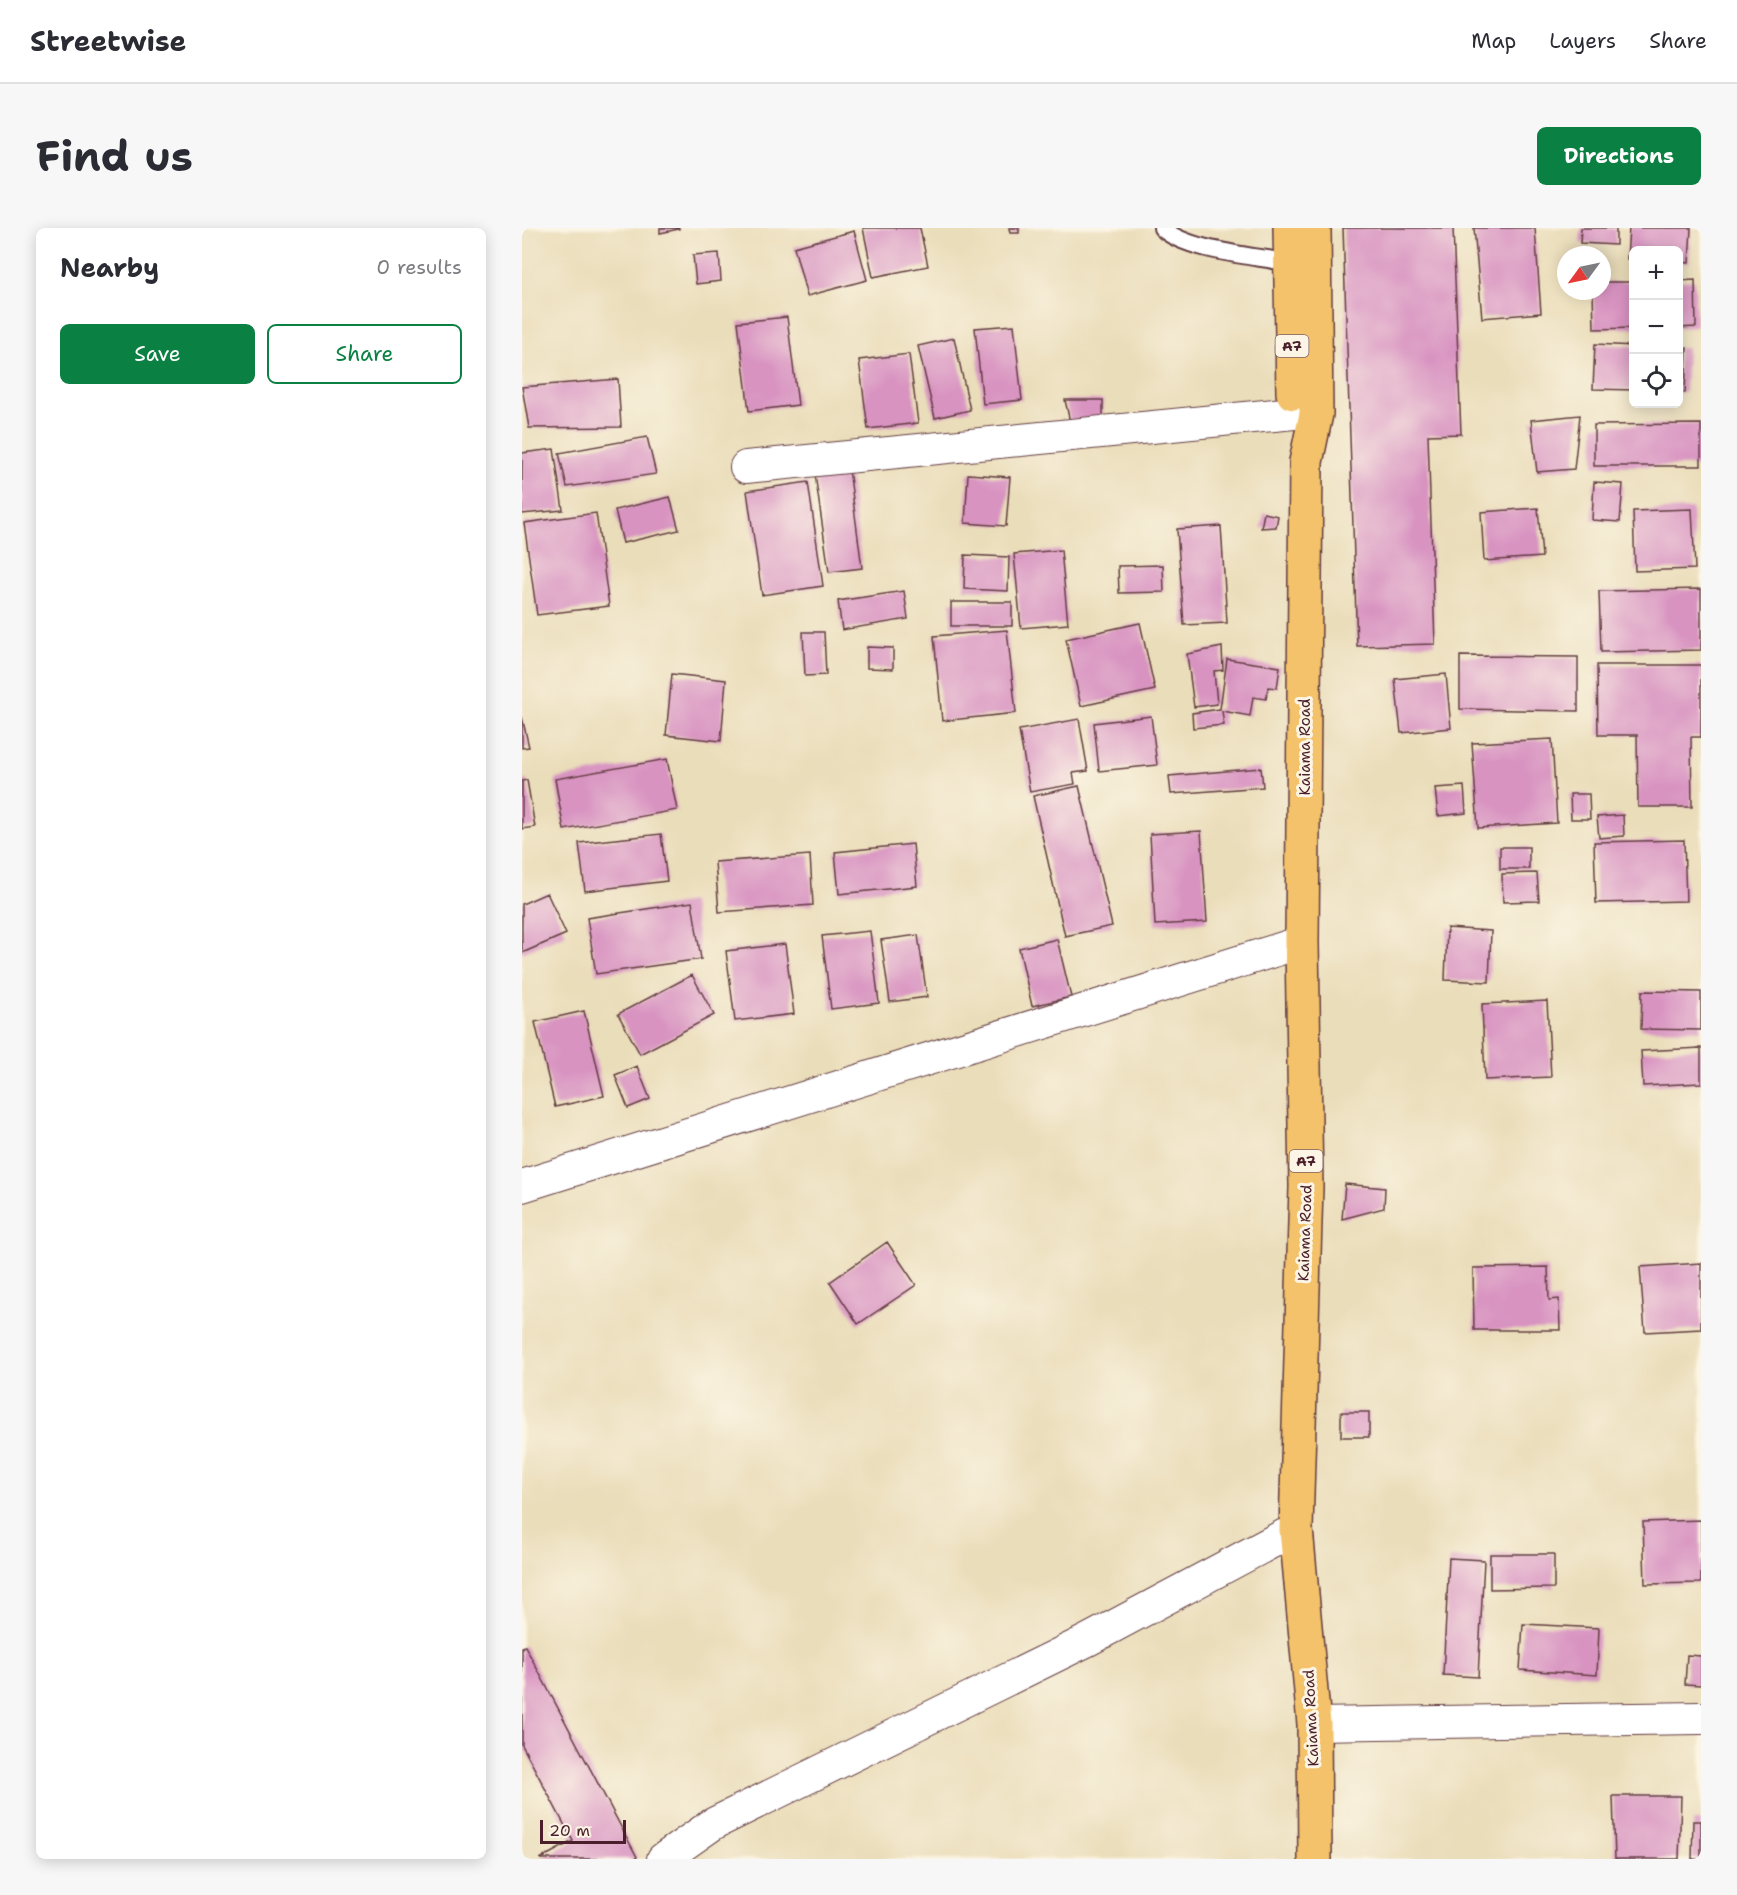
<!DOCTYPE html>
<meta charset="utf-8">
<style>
:root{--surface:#fff;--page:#f7f7f7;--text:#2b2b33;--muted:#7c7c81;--line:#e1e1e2;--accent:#0b8043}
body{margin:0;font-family:"Shantell Sans",sans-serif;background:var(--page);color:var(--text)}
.controls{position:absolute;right:18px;top:18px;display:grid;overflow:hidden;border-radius:9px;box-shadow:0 3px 15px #0003}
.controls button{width:54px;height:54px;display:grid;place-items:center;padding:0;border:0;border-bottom:2px solid var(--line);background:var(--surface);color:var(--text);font:30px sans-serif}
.compass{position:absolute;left:1035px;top:18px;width:54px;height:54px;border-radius:50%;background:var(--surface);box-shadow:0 3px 15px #0003;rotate:237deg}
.scale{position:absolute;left:18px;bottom:15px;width:86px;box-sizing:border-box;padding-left:6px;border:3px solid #4a1f2b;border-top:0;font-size:16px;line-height:21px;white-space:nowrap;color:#4a1f2b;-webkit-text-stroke:4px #fcf5e5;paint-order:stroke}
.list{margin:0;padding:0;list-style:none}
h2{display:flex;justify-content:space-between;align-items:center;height:78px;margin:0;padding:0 24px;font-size:26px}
h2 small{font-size:20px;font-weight:400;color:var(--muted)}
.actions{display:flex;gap:12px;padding:18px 24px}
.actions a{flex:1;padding:14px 0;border:2px solid var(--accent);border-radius:9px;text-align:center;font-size:21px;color:var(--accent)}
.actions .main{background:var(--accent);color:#fff}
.icon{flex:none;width:33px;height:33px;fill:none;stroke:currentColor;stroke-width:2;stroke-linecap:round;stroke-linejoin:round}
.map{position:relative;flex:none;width:1179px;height:1631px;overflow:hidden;border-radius:9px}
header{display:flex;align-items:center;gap:36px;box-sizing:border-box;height:84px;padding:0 30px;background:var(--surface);border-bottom:2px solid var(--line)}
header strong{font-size:28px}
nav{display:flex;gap:33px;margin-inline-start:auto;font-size:21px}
.intro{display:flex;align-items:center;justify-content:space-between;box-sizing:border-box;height:144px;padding:0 36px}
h1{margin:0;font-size:42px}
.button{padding:15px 27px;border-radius:9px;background:var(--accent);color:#fff;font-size:21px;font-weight:700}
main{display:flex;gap:36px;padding:0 36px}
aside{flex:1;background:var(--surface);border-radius:9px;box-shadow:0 3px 15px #0003}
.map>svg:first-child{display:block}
.building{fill:#d893c1}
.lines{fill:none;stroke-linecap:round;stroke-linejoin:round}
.service-casing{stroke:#623c40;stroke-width:20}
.minor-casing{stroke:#623c40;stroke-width:34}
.trunk-casing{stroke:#623c40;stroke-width:36}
.service{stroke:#fff;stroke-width:16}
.minor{stroke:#fff;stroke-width:32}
.trunk{stroke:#f3c26a;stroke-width:33}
.labels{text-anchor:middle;stroke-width:6;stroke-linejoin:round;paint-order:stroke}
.shield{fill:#fcf5e5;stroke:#7f5f63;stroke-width:1.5}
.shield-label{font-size:14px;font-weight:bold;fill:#4a1f2b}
.street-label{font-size:15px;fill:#4a1f2b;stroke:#fcf5e5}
</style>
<header>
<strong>Streetwise</strong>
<nav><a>Map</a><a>Layers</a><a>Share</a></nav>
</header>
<div class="intro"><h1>Find us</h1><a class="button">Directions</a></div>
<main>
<aside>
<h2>Nearby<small>0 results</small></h2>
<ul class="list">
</ul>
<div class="actions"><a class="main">Save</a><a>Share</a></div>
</aside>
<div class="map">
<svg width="1179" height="1631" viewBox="0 0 1179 1631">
<rect width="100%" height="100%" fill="#fcf5e5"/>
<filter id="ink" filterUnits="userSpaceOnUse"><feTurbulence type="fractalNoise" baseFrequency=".0167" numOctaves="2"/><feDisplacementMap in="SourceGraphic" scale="12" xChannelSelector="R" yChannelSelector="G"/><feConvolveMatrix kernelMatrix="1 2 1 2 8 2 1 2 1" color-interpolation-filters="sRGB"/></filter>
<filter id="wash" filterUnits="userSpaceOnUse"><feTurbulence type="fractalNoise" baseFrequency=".008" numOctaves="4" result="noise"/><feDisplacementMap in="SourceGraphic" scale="24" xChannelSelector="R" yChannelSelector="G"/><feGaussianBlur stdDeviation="1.35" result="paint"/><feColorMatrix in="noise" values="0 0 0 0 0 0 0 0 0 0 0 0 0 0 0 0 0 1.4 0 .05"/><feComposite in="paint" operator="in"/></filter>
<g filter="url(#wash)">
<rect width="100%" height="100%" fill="#eaddba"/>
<g id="blocks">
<!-- building -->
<path class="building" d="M138,0H157V1L138,5Z
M341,0H398L406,38L351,49Z
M487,0H497V5H488Z
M821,0H931L939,206L906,207L913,416L835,418Z
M952,0H1013L1019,85L960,90Z
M1059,0H1094V17L1058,15Z
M1107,0H1169L1167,35L1156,34V22H1112V31H1105Z
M332,3L345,52L285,68L272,19Z
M197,25L199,53L174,56L171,27Z
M1173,52L1174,99L1156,100V53Z
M1080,54H1112V100L1072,101L1071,63H1080Z
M265,89L276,177L227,183L216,94Z
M492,97L500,172L461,176L453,100Z
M432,110L448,182L413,190L396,118Z
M1073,116L1112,118V162L1071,161Z
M1156,120H1165L1163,165L1156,164Z
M387,126L396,195L346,201L337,132Z
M96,151L99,199L7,200L0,159Z
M543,172H581V192L548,194Z
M1058,187L1052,241L1015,244L1009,192Z
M1179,196V238H1072V197Z
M125,209L134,246L45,259L37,225Z
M32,221L41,282L0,286V225Z
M327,241L340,340L307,344L293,246Z
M446,246L488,249L484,298L443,295Z
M286,254L301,358L240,367L225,263Z
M1072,254L1101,256L1098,294L1070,292Z
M148,269L157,302L101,315L93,282Z
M1016,280L1020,329L962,333L959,284Z
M1170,281L1173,341L1113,343L1111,283Z
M74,285L87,378L15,387L2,295Z
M742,285L756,288L754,299L739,300Z
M699,298L705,395L662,397L655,301Z
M539,322L546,396L499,400L492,326Z
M443,327L487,329L486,363L442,361Z
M641,337L642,364L597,365L596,338Z
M1179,361V422L1079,424L1077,363Z
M382,363L386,391L320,402L316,373Z
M429,374H490V398H429Z
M618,395L633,462L559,478L544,411Z
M485,402L494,485L420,493L412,408Z
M281,404H302L304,447L283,448Z
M345,419L371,420V441L345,440Z
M700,419L701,442L692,443L695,476L672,479L665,426Z
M938,428L1056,429V483L938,481Z
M705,431L758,439L755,460L746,459L744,471L731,469L728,488L700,483L702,497L671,500L670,485L698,481Z
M1075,437H1179V509H1169L1170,579H1116L1115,507H1076Z
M150,446L204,452L199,513L144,507Z
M924,446L929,500L879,505L873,451Z
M629,488L635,537L577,543L572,495Z
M0,489L7,519L0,520Z
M557,491L566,543L551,545L553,556L508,564L497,502Z
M1030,511L1035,595L956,600L950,515Z
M145,531L155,582L42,602L33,551Z
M739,540L741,559L649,566L647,548Z
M5,552L13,599L0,601V553Z
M557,558L590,698L543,708L511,568Z
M942,558L944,585L916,588L913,560Z
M1048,566H1067L1068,591H1049Z
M1101,587L1102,608L1077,610L1075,589Z
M679,603L685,694L633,697L628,606Z
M139,606L145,653L63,663L57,615Z
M1162,612L1164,673L1074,675L1072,614Z
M391,616L395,658L317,666L313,624Z
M978,619H1007V641H978Z
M288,627L291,677L197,684L193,634Z
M1015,645L1017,673L981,674L980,646Z
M25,665L44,706L0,725V676Z
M170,674L179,731L74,746L65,690Z
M925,700L969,703L967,754L923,752Z
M348,703L357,775L309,781L300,708Z
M396,707L405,769L368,774L359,712Z
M535,711L549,769L510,778L497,720Z
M263,716L272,786L213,793L204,723Z
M170,747L192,787L118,826L96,786Z
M1120,763L1179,764V802L1119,801Z
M1025,773L1029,849L963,852L960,776Z
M62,783L82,868L33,879L13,794Z
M1179,820V855L1121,858L1119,823Z
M115,838L128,871L106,880L93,847Z
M823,956L863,960L862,980L820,991Z
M365,1014L394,1057L336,1096L308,1054Z
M1179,1035V1101L1123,1104L1118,1039Z
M1026,1039L1027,1072L1037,1071L1038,1102H952L951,1040Z
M819,1184H847V1209H819Z
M1179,1292V1355L1123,1356L1121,1294Z
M968,1326H1032V1360L968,1361Z
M927,1330L962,1332L956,1449L921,1447Z
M1001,1396L1077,1400L1075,1447L998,1442Z
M3,1418L115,1629L112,1631H18L51,1613L0,1517V1419Z
M1165,1427L1179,1428V1457L1163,1456Z
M1091,1568H1159L1157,1631H1093Z
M1171,1593H1179V1631H1170Z"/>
</g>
</g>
<g filter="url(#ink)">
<use href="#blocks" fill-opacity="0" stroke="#623c40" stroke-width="1.5"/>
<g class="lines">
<!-- service casing -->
<g class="service-casing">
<path id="service" d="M640,0C664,23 734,28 768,35"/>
</g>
<!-- minor casing -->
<g class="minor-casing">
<path id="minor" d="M224,239L772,185
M0,958L780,714
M792,1496L1179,1490
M141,1631L191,1596L566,1412L774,1301"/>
</g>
<!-- trunk casing -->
<g class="trunk-casing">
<path id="trunk" d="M768,0L771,165
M792,0L794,186L784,234L780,714L784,959L774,1301L792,1496L793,1631"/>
</g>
<!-- service -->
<use href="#service" class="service"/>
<!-- minor -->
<use href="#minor" class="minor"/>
<!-- trunk -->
<use href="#trunk" class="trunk"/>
</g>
</g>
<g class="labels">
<!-- shield labels -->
<g class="shield">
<rect x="753.5" y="107" width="33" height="22" rx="4.5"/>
<rect x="767.5" y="922" width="33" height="22" rx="4.5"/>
</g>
<g class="shield-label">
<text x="770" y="123">A7</text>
<text x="784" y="938">A7</text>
</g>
<!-- street labels -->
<g class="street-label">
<text transform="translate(783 519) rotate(-90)" y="5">Kaiama Road</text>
<text transform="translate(783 1005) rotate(-88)" y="5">Kaiama Road</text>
<text transform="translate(789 1490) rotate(-93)" y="5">Kaiama Road</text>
</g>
</g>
</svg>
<div class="controls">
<button>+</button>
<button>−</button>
<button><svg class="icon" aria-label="locate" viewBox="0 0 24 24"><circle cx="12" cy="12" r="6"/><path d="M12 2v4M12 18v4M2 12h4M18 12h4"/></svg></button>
</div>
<svg class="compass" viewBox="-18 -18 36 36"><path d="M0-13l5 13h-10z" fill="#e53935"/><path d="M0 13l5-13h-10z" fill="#7c7c81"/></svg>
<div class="scale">20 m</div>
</div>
</main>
